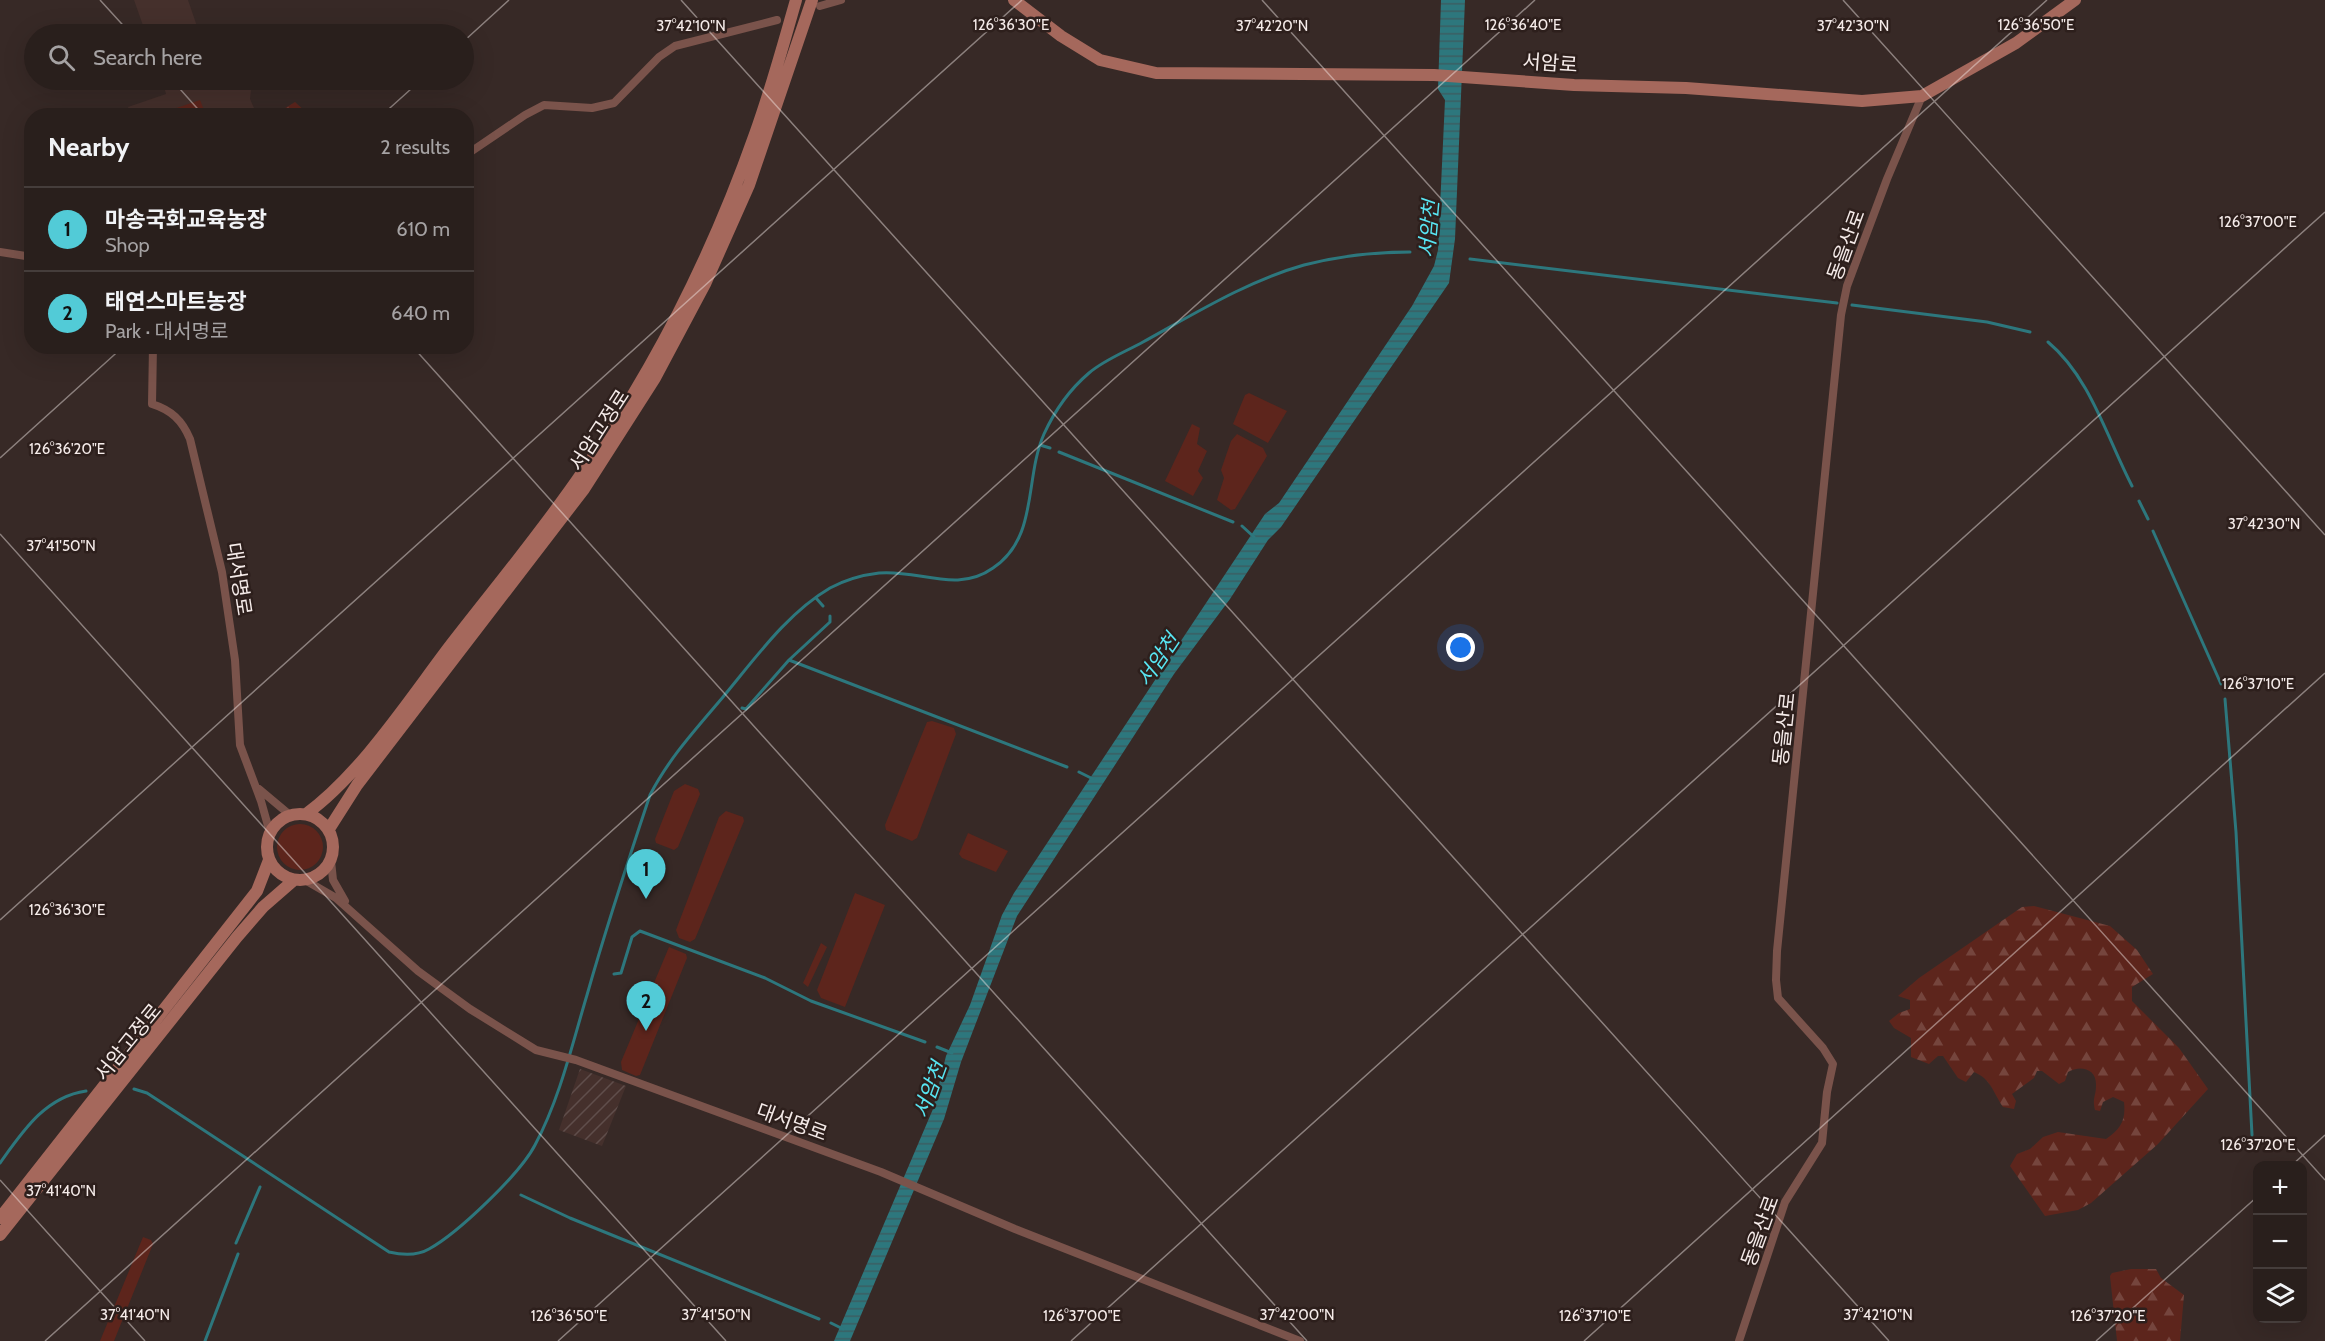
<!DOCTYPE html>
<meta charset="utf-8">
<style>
:root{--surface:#291f1c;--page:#312725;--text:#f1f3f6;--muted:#a5a2a3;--line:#453d3b;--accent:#52cbd7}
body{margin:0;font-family:Cabin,"Noto Sans KR",sans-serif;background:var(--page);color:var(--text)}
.controls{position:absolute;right:18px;bottom:18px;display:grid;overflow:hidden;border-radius:12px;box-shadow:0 6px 24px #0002}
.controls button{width:54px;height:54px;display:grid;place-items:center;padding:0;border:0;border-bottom:2px solid var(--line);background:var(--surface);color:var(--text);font:30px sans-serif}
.you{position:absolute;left:1461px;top:648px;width:21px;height:21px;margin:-15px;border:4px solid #fff;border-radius:50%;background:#1a73e8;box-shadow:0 0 0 9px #1a73e833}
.badge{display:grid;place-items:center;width:39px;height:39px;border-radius:50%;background:var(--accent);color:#111;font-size:20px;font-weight:700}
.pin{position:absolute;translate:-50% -50px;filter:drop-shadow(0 2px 3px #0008)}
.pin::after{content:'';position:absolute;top:32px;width:21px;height:18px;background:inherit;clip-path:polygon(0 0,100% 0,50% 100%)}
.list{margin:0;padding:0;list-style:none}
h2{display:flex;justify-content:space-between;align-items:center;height:78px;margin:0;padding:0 24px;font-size:26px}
h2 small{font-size:20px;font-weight:400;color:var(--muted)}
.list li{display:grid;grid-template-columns:39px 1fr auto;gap:18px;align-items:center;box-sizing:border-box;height:84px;padding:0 24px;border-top:2px solid var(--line)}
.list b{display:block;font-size:22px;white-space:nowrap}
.list p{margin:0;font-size:20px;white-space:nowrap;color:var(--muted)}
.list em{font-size:20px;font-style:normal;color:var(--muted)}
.icon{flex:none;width:33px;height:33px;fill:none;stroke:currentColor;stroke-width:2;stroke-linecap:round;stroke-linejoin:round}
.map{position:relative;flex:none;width:2325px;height:1341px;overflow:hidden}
.search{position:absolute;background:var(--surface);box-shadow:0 6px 24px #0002;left:24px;top:24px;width:450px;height:66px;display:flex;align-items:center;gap:15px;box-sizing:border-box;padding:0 21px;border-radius:33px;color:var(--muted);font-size:22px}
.panel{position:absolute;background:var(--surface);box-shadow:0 6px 24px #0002;left:24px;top:108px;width:450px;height:246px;border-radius:24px}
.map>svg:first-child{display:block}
.built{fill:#45302c}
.industrial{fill:url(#industrial-furrows)}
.green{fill:#5d251c}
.forest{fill:url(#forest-firs)}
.water{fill:url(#water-rules)}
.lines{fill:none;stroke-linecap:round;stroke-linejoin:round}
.stream{stroke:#2d777d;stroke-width:3}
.street{stroke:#7a534b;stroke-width:8}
.secondary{stroke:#a5685c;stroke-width:12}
.ticks{fill:none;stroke:#f5ebe9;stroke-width:1.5;stroke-opacity:0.45}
.labels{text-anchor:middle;stroke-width:5;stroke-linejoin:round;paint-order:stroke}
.street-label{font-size:20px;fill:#f5ebe9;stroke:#2d1f1c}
.water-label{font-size:21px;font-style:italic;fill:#58e5f2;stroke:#2d1f1c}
.ticks-label{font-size:15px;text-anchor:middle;fill:#f5ebe9;stroke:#2d1f1c;stroke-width:5;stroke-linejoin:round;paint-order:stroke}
</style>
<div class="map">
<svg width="2325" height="1341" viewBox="0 0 2325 1341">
<defs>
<pattern id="industrial-furrows" width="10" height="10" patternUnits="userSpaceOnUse" patternTransform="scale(1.5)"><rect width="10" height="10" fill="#45302c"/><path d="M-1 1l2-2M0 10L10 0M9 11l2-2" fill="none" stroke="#604e4b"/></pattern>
<pattern id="forest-firs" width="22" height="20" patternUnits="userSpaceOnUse" patternTransform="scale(1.5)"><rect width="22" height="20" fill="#5d251c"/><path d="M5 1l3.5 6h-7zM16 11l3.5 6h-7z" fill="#75453d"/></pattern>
<pattern id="water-rules" width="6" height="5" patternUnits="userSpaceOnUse" patternTransform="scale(1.5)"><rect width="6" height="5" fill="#2d777d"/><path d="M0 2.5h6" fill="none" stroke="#3c5e62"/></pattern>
</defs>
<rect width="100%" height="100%" fill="#372926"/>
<!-- built -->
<path class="built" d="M134,0H188L199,32L203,34H146Z
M231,25L235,34H204Z
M162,80H252L250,99L257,115H131L128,107L166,94Z"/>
<!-- industrial -->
<path class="industrial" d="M580,1069L626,1086L602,1146L559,1130Z"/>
<!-- green -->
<path class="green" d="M200,100L206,115H156Z
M1249,393L1287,411L1268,443L1233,424L1245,395Z
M1192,424L1200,428L1197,444L1207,451L1198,471L1203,478L1193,496L1165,481Z
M1237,434L1263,448L1267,456L1235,509L1231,510L1217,500L1224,478L1221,470L1231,441Z
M932,721L954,728L956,734L917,838L912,841L886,830L885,825L927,722Z
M685,784L698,789L700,794L678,847L674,850L656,843L655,839L674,791Z
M726,811L743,817L744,821L695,939L690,942L679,938L676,930L719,817Z
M277 847a23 23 0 1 1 46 0a23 23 0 1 1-46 0Z
M968,833L1008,851L996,872L962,858L959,854Z
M855,893L885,905L845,1007L821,998L817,990Z
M821,943L827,947L808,987L803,983Z
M669,947L686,954L687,958L640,1075L636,1076L622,1070L621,1062Z
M143,1237L151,1240L153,1244L114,1341H100Z"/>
<!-- forest -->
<path class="forest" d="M295,102L309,115H274Z
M2034,906L2110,926L2137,950L2153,974L2132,987V1001L2179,1048L2208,1089L2158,1144L2091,1203L2078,1210L2045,1216L2010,1166L2017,1154L2030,1149L2043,1137L2058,1132L2106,1139C2121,1129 2126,1120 2124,1102L2113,1097L2103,1102L2100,1111L2095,1110C2092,1098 2096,1096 2096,1086C2097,1068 2080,1065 2068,1072L2065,1081L2059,1084L2042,1071H2037L2034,1078L2012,1094L2016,1101L2014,1109L2003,1107C1993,1092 1991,1079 1974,1072L1966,1082L1958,1078L1943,1056H1938L1929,1064L1911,1057V1038L1894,1028L1889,1021L1899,1013L1910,1009V1000L1898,996L1919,978L2022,907Z
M2131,1269H2156L2161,1278L2184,1295L2180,1341H2117L2110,1276L2112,1273Z"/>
<!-- water -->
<path class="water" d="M1441,0H1465L1455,239L1449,283L1281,527L1268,540L1230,599L1174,674L1017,916L961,1062L944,1119L850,1341H834L933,1109L946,1056L970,1005L1002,915L1014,893L1265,514L1279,503L1412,306L1434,266L1438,250L1445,100L1438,89Z"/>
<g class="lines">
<!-- stream -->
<path class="stream" d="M1470,259L1837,303
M1852,305L1987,322L2030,332
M2048,342C2090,377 2107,438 2132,486
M1040,445L1050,448
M1059,452L1233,522
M2139,501L2148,519
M1242,526L1254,537
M2153,531L2221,684
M816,598L823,606
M789,660L1067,767
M2225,699L2236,832L2252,1135
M742,708L746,709L789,660L830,622V616
M1079,772L1093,779
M614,974L621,973L632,937L640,931L765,978L811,1001L925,1042
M937,1047L952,1053
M134,1089L147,1093L173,1110L389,1252C402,1255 417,1256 429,1249C458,1233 520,1174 535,1145C560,1098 572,1045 587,995C606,928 628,861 650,795C669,758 696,729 723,697C754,660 787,613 830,588C845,580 862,575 879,573C918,569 957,594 993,568C1039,537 1024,479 1044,434C1055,410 1069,390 1089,373C1104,360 1125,352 1143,342C1194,314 1247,281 1304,265C1339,256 1374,252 1410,252
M0,1163C23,1131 45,1097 86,1091
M521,1195L570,1218L819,1319
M236,1243L260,1187
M831,1323L843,1329
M205,1341L238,1254"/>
<!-- street -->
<path class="street" d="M820,6L841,0
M466,155L525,115L544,105L592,108L614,103L659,57L675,46L777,20
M0,252L32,257
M153,346L152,404C171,410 182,420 190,439L222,572L235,660L240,745L261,801L270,833
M259,789L290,815
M331,861L333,880L345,901
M305,880L336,898L418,971L470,1009L536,1050L576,1060L881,1172L1015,1229L1300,1341
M1739,1341L1785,1202L1822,1143L1827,1092L1833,1064L1823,1048L1778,998L1776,980L1777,951L1841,315L1847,286L1887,179L1922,96"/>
<!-- secondary -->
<path class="secondary" d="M1014,0L1061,36L1100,60L1156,73L1434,75L1574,85L1686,88L1862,101L1922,96L2016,43L2075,0
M267 847a33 33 0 1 1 66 0a33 33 0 1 1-66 0Z
M306,814C360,775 409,700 450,646C494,589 541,533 582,473C655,369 713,253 755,134C771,90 783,45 796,0
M329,829L357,785L584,489L655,378L705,284L749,185L812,0
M0,1218L257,891L269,860
M0,1235L237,937L263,907L294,880"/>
</g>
<!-- ticks -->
<path class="ticks" d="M100,0L131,34M681,0L1889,1341M1262,0L2325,1180M1843,0L2325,535M464,41L509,0M172,80L204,116M381,116L421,80M412,346L1307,1341M0,458L124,346M0,534L726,1341M0,920L1022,0M2291,1166L2325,1135M0,1180L145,1341M45,1341L1535,0M558,1341L2047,0M1071,1341L2325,212M1584,1341L2325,673M2096,1341L2258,1196"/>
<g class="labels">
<!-- street labels -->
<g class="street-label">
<text transform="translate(1550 63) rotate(4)" y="7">서암로</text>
<text transform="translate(1846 245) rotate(-70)" y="7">동을산로</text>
<text transform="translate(599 430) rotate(-57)" y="7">서암고정로</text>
<text transform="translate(239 579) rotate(81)" y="7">대서명로</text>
<text transform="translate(1784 729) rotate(-84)" y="7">동을산로</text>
<text transform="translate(128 1042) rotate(-51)" y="7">서암고정로</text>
<text transform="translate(792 1122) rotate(20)" y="7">대서명로</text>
<text transform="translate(1760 1231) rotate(-70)" y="7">동을산로</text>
</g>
<!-- water labels -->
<g class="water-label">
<text transform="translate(1429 229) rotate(-85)" y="7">서암천</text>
<text transform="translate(1158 660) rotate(-56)" y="7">서암천</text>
<text transform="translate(930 1090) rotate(-70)" y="7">서암천</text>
</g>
</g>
<g class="ticks-label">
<text x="1011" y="30">126°36'30"E</text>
<text x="1523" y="30">126°36'40"E</text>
<text x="2036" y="30">126°36'50"E</text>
<text x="691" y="31">37°42'10"N</text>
<text x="1272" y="31">37°42'20"N</text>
<text x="1853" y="31">37°42'30"N</text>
<text x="2258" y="227">126°37'00"E</text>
<text x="67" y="454">126°36'20"E</text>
<text x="2264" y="529">37°42'30"N</text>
<text x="61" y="551">37°41'50"N</text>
<text x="2258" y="689">126°37'10"E</text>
<text x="67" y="915">126°36'30"E</text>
<text x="2258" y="1150">126°37'20"E</text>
<text x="61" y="1196">37°41'40"N</text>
<text x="135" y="1320">37°41'40"N</text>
<text x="716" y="1320">37°41'50"N</text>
<text x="1297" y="1320">37°42'00"N</text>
<text x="1878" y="1320">37°42'10"N</text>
<text x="569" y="1321">126°36'50"E</text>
<text x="1082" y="1321">126°37'00"E</text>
<text x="1595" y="1321">126°37'10"E</text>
<text x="2108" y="1321">126°37'20"E</text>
</g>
</svg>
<div class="controls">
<button>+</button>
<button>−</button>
<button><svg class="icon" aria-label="layers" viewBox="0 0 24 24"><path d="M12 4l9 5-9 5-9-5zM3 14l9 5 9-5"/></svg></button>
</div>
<div class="you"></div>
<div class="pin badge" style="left:646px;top:899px">1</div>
<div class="pin badge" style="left:646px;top:1031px">2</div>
<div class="search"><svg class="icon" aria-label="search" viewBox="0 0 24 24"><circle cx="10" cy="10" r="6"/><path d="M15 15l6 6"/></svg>Search here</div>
<section class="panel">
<h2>Nearby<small>2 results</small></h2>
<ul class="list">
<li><span class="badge">1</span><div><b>마송국화교육농장</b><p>Shop</p></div><em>610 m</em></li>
<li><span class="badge">2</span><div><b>태연스마트농장</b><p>Park · 대서명로</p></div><em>640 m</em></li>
</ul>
</section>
</div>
